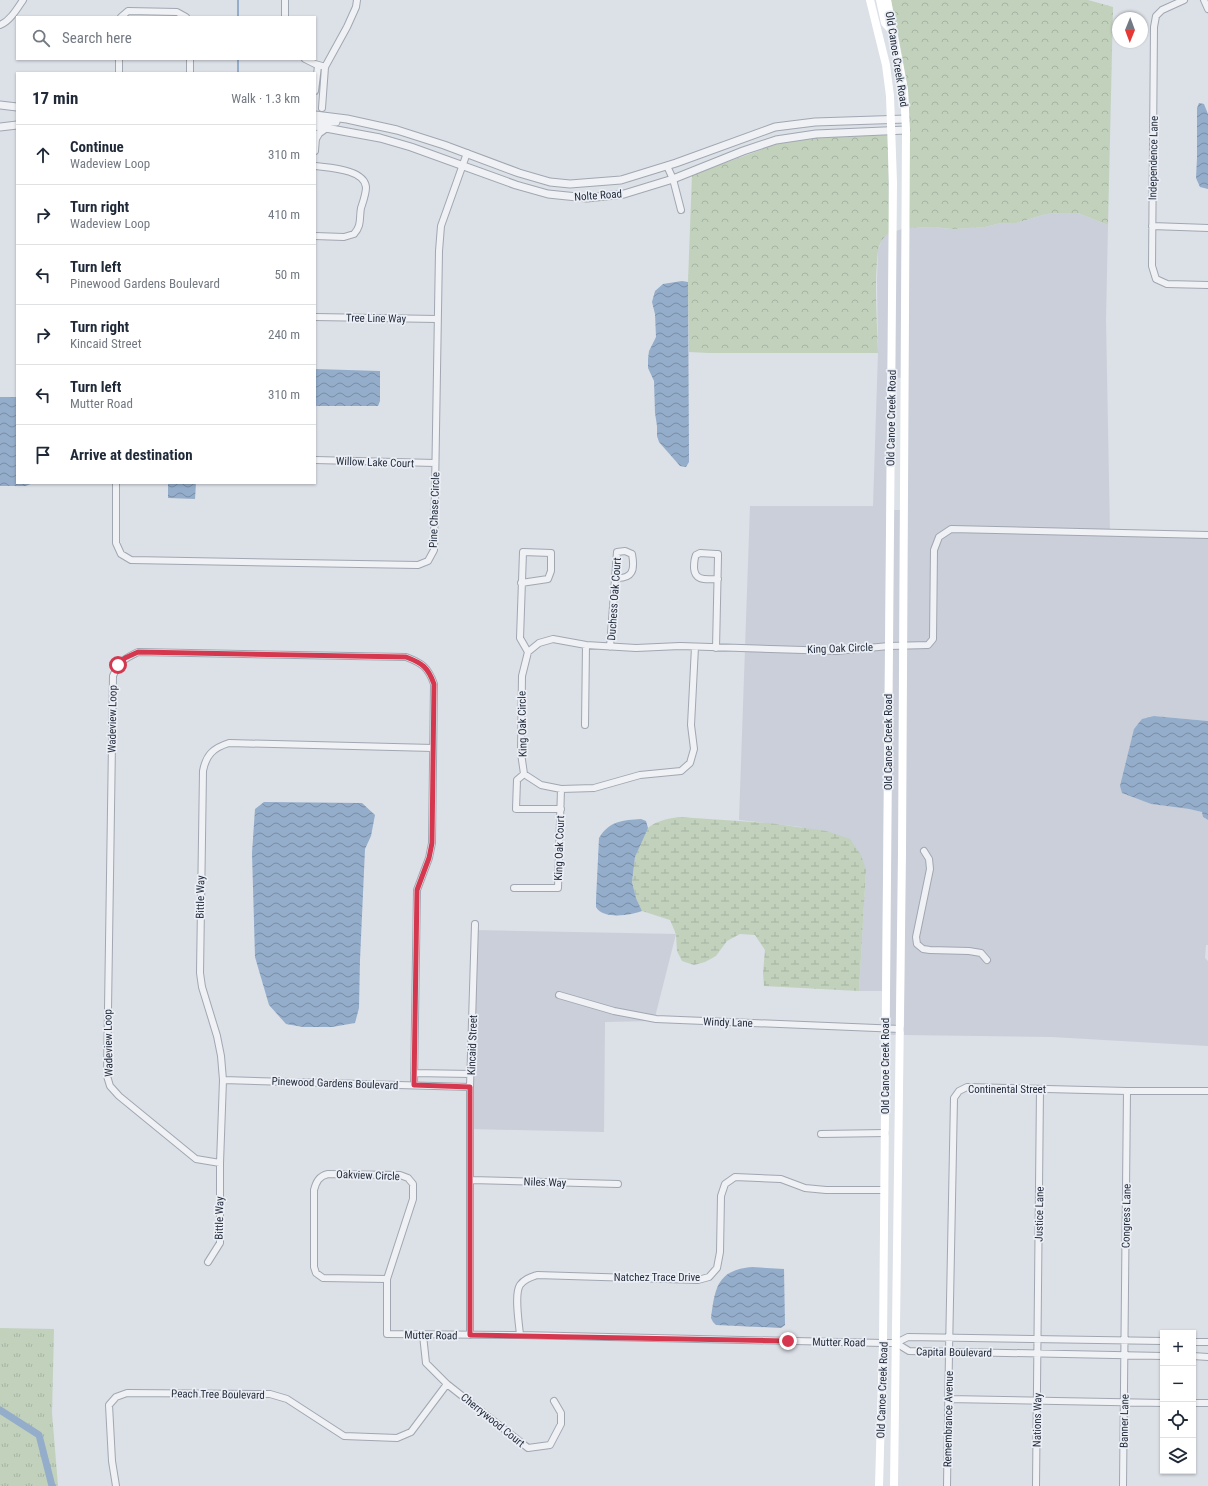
<!DOCTYPE html>
<meta charset="utf-8">
<style>
:root{--surface:#fff;--page:#f2f2f3;--text:#1f2937;--muted:#747a83;--line:#e0e1e3}
body{margin:0;font-family:"Roboto Condensed",sans-serif;background:var(--page);color:var(--text)}
.controls{position:absolute;right:12px;bottom:12px;display:grid;overflow:hidden;border-radius:0px;box-shadow:0 1px 3px #0004}
.controls button{width:36px;height:36px;display:grid;place-items:center;padding:0;border:0;border-bottom:1px solid var(--line);background:var(--surface);color:var(--text);font:20px sans-serif}
.compass{position:absolute;left:1112px;top:12px;width:36px;height:36px;border-radius:50%;background:var(--surface);box-shadow:0 1px 3px #0004;rotate:181deg}
.stop{position:absolute;width:12px;height:12px;margin:-9px;border:3px solid #d5384e;border-radius:50%;background:#fff}
.stop.end{background:#d5384e;border-color:#fff;box-shadow:0 1px 4px #0008}
.list{margin:0;padding:0;list-style:none}
h2{display:flex;justify-content:space-between;align-items:center;height:52px;margin:0;padding:0 16px;font-size:17px}
h2 small{font-size:13px;font-weight:400;color:var(--muted)}
.list li{display:grid;grid-template-columns:26px 1fr auto;gap:12px;align-items:center;box-sizing:border-box;height:60px;padding:0 16px;border-top:1px solid var(--line)}
.list b{display:block;font-size:15px;white-space:nowrap}
.list p{margin:0;font-size:13px;white-space:nowrap;color:var(--muted)}
.list em{font-size:13px;font-style:normal;color:var(--muted)}
.icon{flex:none;width:22px;height:22px;fill:none;stroke:currentColor;stroke-width:2;stroke-linecap:round;stroke-linejoin:round}
.map{position:relative;flex:none;width:1208px;height:1486px;overflow:hidden}
.search{position:absolute;background:var(--surface);box-shadow:0 1px 3px #0004;left:16px;top:16px;width:300px;height:44px;display:flex;align-items:center;gap:10px;box-sizing:border-box;padding:0 14px;border-radius:0px;color:var(--muted);font-size:15px}
.panel{position:absolute;background:var(--surface);box-shadow:0 1px 3px #0004;left:16px;top:72px;width:300px;height:412px;border-radius:0px}
.map>svg:first-child{display:block}
.built{fill:#cacfd9}
.grass{fill:url(#grass-tufts)}
.forest{fill:url(#forest-crowns)}
.wetland{fill:url(#wetland-marsh)}
.water{fill:url(#water-waves)}
.lines{fill:none;stroke-linecap:round;stroke-linejoin:round}
.stream{stroke:#94adca;stroke-width:2}
.canal{stroke:#94adca;stroke-width:7}
.minor-casing{stroke:#a1a7b1;stroke-width:8}
.tertiary-casing{stroke:#a1a7b1;stroke-width:9}
.minor{stroke:#eff1f5;stroke-width:6}
.tertiary{stroke:#eff1f5;stroke-width:7}
.secondary{stroke:#fff;stroke-width:8}
.route{stroke:#d5384e;stroke-width:5}
.labels{text-anchor:middle;stroke-width:3.5;stroke-linejoin:round;paint-order:stroke}
.street-label{font-size:11px;fill:#252e3e;stroke:#ebeff5}
</style>
<div class="map">
<svg width="1208" height="1486" viewBox="0 0 1208 1486">
<defs>
<pattern id="grass-tufts" width="24" height="20" patternUnits="userSpaceOnUse"><rect width="24" height="20" fill="#c1d1bc"/><path d="M3 7l-1-3M5 7V3M7 7l1-3M15 17l-1-3M17 17v-4M19 17l1-3" fill="none" stroke="#a6b4a3"/></pattern>
<pattern id="forest-crowns" width="20" height="18" patternUnits="userSpaceOnUse"><rect width="20" height="18" fill="#c1d1bc"/><path d="M2 6a3 3 0 1 1 6 0M12 15a3 3 0 1 1 6 0" fill="none" stroke="#a6b4a3"/></pattern>
<pattern id="wetland-marsh" width="20" height="14" patternUnits="userSpaceOnUse"><rect width="20" height="14" fill="#c1d1bc"/><path d="M1 5h8M5 5V1M11 12h8M15 12V8" fill="none" stroke="#a6b4a3"/></pattern>
<pattern id="water-waves" width="16" height="10" patternUnits="userSpaceOnUse"><rect width="16" height="10" fill="#94adca"/><path d="M0 5q4-4 8 0t8 0" fill="none" stroke="#798da5"/></pattern>
</defs>
<rect width="100%" height="100%" fill="#dce0e7"/>
<!-- built -->
<path class="built" d="M1061,213H1078L1108,225L1106,320L1110,534L1208,537V721L1154,716L1132,739L1124,775L1122,793L1151,804L1189,809L1203,812V817L1208,820V945H1206L1205,958L1208,961V1046L1052,1037L904,1035L909,228L934,227L951,229L985,227L1001,223H1016L1046,214Z
M902,229L901,378L894,377L896,231Z
M889,233L882,991H859L866,870L801,827L739,820L750,506H873L878,353L877,280L878,250L882,240L886,234Z
M893,510H900L899,853L896,1035H889Z
M475,930L676,934L654,1021L605,1022L604,1132L471,1129Z"/>
<!-- grass -->
<path class="grass" d="M0,1328L54,1329L52,1413L58,1486H0Z"/>
<!-- forest -->
<path class="forest" d="M891,0H1088L1113,7L1108,225L1078,213H1061L1046,214L1016,223H1001L985,227L952,229L934,227L909,228V108L908,89L898,34L899,33L897,31Z
M888,135L889,233C883,236 879,245 878,251C874,283 877,320 878,353H709L689,352L688,282L692,175L777,144L816,138Z"/>
<!-- wetland -->
<path class="wetland" d="M679,817L769,823L826,831L850,839L861,855L866,870L859,991L764,986L763,973L765,950L755,935L740,934L727,941L716,956L705,962L694,965L682,961L677,951L676,934L670,920L642,911L636,898L632,882L635,857L646,830C654,821 667,819 679,817Z"/>
<!-- water -->
<path class="water" d="M1199,103L1204,104L1208,114V189L1200,187L1196,178L1197,158V108Z
M682,281L688,282L689,462L686,467L680,466L659,442L657,436V426L655,413L654,381L648,368V359L649,351L656,337L655,314L652,302L655,291L663,284Z
M315,369L380,371V401L378,406H315Z
M0,397H17V483H33L26,486H0Z
M168,483H196L195,499L168,498Z
M1154,716L1208,721V820L1203,817L1202,812L1189,809L1151,804L1122,793L1120,786L1134,729L1142,719Z
M264,802L362,803L375,815L371,836L365,849L360,960L359,1008L355,1023L332,1027H303L286,1024L269,1005L255,957L252,853L255,809Z
M641,819L646,821L648,828L635,857L632,882L636,898L642,911C632,915 603,920 596,907C596,906 596,901 596,900L599,838C609,821 623,820 641,819Z
M752,1267L784,1269L785,1325L781,1328L716,1325L713,1322L711,1318C715,1288 717,1270 752,1267Z"/>
<g class="lines">
<!-- stream -->
<path class="stream" d="M238,17V0
M238,73V59"/>
<!-- canal -->
<path class="canal" d="M0,1410L39,1435L52,1486"/>
<!-- minor casing -->
<g class="minor-casing">
<path id="minor" d="M1184,0L1162,10L1156,16L1154,27L1152,266L1156,279L1167,284L1208,285
M1204,0L1208,9
M121,17L128,11L177,12L186,17
M285,17V0
M0,25C10,21 17,9 23,0
M119,59V73
M305,59L315,64L322,66
M190,73V59
M315,91L318,66
M322,108L325,67L347,27L356,7L357,0
M315,151L316,138
M315,166C329,168 364,169 366,187C366,194 363,202 361,208C359,219 362,225 354,234L344,237L315,236
M667,166L673,179L681,210
M1152,226L1208,228
M315,317L437,319
M315,460L435,463
M116,483V543L121,554L131,560L418,565L428,561L434,550L439,251L441,226L467,153
M521,583L548,579L551,571V553L523,552L520,638L528,652
M610,647L617,552L625,551L632,554C635,570 633,579 615,578
M695,647L691,725L694,749L690,763L681,771L640,775L594,788L561,789L541,785L524,774L521,753L522,676L528,652L539,643L553,639L586,645L636,648L680,646L836,651L889,646L928,645L933,639L934,550L939,537L951,529L1208,535
M716,648L718,557V554H716L700,553L696,555C694,559 694,563 694,568C695,582 707,579 718,579
M585,725L586,645
M524,774L517,780L516,809H561
M924,851L929,859L930,869L916,937L917,944L923,949L930,950L969,951L981,953L987,960
M514,888H558L561,789
M559,995L614,1011L656,1019L900,1029
M414,1073L471,1074
M223,1080L470,1087
M821,1134L885,1133
M220,1163L196,1159L119,1096L110,1086L107,1076L113,676C119,661 124,659 138,652L406,657C422,663 428,667 434,684L432,843L429,858L417,890L414,1085
M328,1174L400,1175L408,1178L413,1184V1199L387,1279L323,1278L316,1273L314,1267V1190C316,1182 319,1176 328,1174Z
M471,1180L618,1184
M208,1262L220,1243V1163L223,1080L221,1056L217,1036L202,987L200,973L203,771C206,755 213,748 229,743L433,748
M387,1279V1334L520,1335L883,1343H896L908,1337L1163,1341
M423,1335L426,1363L447,1384L528,1448L550,1445L561,1424V1413L554,1401
M470,1335V1087L475,924
M520,1335C519,1323 514,1294 520,1285C524,1279 531,1277 537,1275L698,1280L709,1277L717,1268L720,1252L721,1196L725,1184L735,1177L781,1179L805,1188L826,1190H884
M1193,1342H1208
M896,1343L909,1351L1163,1356
M1193,1356L1208,1357
M948,1399L1163,1403
M1193,1403H1208
M116,1486L112,1461L109,1405L116,1397L127,1393L270,1394L287,1399L344,1436L397,1438L411,1432L447,1384
M947,1486L949,1352L954,1098L959,1091L967,1087L1127,1091H1208
M1036,1486L1040,1089
M1123,1486L1127,1091"/>
</g>
<!-- tertiary casing -->
<g class="tertiary-casing">
<path id="tertiary" d="M0,105L17,107
M315,115L347,119L397,130L444,145L519,173L550,182L570,184L621,180L676,163L775,127L815,122L906,119
M315,123L320,121L336,122
M315,126L380,138L411,147L516,185L548,194L587,198L624,194L673,179L743,151L776,140L816,134L906,130
M0,127L17,125
M316,138L319,133L326,128"/>
</g>
<!-- minor -->
<use href="#minor" class="minor"/>
<!-- tertiary -->
<use href="#tertiary" class="tertiary"/>
<!-- secondary -->
<path class="secondary" d="M870,0L886,65L890,96L893,183L883,1343L879,1486
M880,0L885,23L893,32
M887,0L904,90L906,130L902,853L894,1486"/>
</g>
<g class="lines">
<!-- route -->
<path class="route" d="M118,665L125,658L138,652L406,657C422,663 428,667 434,684L432,843L429,858L417,890L414,1085L470,1087V1335L788,1341"/>
</g>
<g class="labels">
<!-- street labels -->
<g class="street-label">
<text transform="translate(897 59) rotate(81)" y="4">Old Canoe Creek Road</text>
<text transform="translate(1153 158) rotate(-89)" y="4">Independence Lane</text>
<text transform="translate(598 195) rotate(-4)" y="4">Nolte Road</text>
<text transform="translate(376 318) rotate(1)" y="4">Tree Line Way</text>
<text transform="translate(891 418) rotate(-89)" y="4">Old Canoe Creek Road</text>
<text transform="translate(375 462) rotate(2)" y="4">Willow Lake Court</text>
<text transform="translate(434 510) rotate(-88)" y="4">Pine Chase Circle</text>
<text transform="translate(614 599) rotate(-86)" y="4">Duchess Oak Court</text>
<text transform="translate(840 648) rotate(-2)" y="4">King Oak Circle</text>
<text transform="translate(112 719) rotate(-89)" y="4">Wadeview Loop</text>
<text transform="translate(522 724) rotate(-91)" y="4">King Oak Circle</text>
<text transform="translate(888 742) rotate(-90)" y="4">Old Canoe Creek Road</text>
<text transform="translate(559 848) rotate(-88)" y="4">King Oak Court</text>
<text transform="translate(200 897) rotate(-89)" y="4">Bittle Way</text>
<text transform="translate(728 1022) rotate(2)" y="4">Windy Lane</text>
<text transform="translate(108 1043) rotate(-91)" y="4">Wadeview Loop</text>
<text transform="translate(472 1045) rotate(-88)" y="4">Kincaid Street</text>
<text transform="translate(885 1066) rotate(-90)" y="4">Old Canoe Creek Road</text>
<text transform="translate(335 1083) rotate(2)" y="4">Pinewood Gardens Boulevard</text>
<text x="1007" y="1093">Continental Street</text>
<text transform="translate(368 1175) rotate(2)" y="4">Oakview Circle</text>
<text transform="translate(545 1182) rotate(2)" y="4">Niles Way</text>
<text transform="translate(1039 1214) rotate(-89)" y="4">Justice Lane</text>
<text transform="translate(1126 1216) rotate(-89)" y="4">Congress Lane</text>
<text transform="translate(219 1218) rotate(-89)" y="4">Bittle Way</text>
<text x="657" y="1281">Natchez Trace Drive</text>
<text transform="translate(431 1335) rotate(1)" y="4">Mutter Road</text>
<text transform="translate(839 1342) rotate(1)" y="4">Mutter Road</text>
<text transform="translate(954 1352) rotate(1)" y="4">Capital Boulevard</text>
<text transform="translate(882 1390) rotate(-88)" y="4">Old Canoe Creek Road</text>
<text transform="translate(218 1394) rotate(1)" y="4">Peach Tree Boulevard</text>
<text transform="translate(948 1419) rotate(-89)" y="4">Remembrance Avenue</text>
<text transform="translate(493 1420) rotate(39)" y="4">Cherrywood Court</text>
<text transform="translate(1037 1420) rotate(-89)" y="4">Nations Way</text>
<text transform="translate(1124 1421) rotate(-89)" y="4">Banner Lane</text>
</g>
</g>
</svg>
<div class="controls">
<button>+</button>
<button>−</button>
<button><svg class="icon" aria-label="locate" viewBox="0 0 24 24"><circle cx="12" cy="12" r="6"/><path d="M12 2v4M12 18v4M2 12h4M18 12h4"/></svg></button>
<button><svg class="icon" aria-label="layers" viewBox="0 0 24 24"><path d="M12 4l9 5-9 5-9-5zM3 14l9 5 9-5"/></svg></button>
</div>
<svg class="compass" viewBox="-18 -18 36 36"><path d="M0-13l5 13h-10z" fill="#e53935"/><path d="M0 13l5-13h-10z" fill="#747a83"/></svg>
<div class="stop" style="left:118px;top:665px"></div>
<div class="stop end" style="left:788px;top:1341px"></div>
<div class="search"><svg class="icon" aria-label="search" viewBox="0 0 24 24"><circle cx="10" cy="10" r="6"/><path d="M15 15l6 6"/></svg>Search here</div>
<section class="panel">
<h2>17 min<small>Walk · 1.3 km</small></h2>
<ul class="list">
<li><svg class="icon" aria-label="ahead" viewBox="0 0 24 24"><path d="M12 20V5M6 11l6-6 6 6"/></svg><div><b>Continue</b><p>Wadeview Loop</p></div><em>310 m</em></li>
<li><svg class="icon" aria-label="right" viewBox="0 0 24 24"><path d="M7 20v-9h11M14 6l5 5-5 5"/></svg><div><b>Turn right</b><p>Wadeview Loop</p></div><em>410 m</em></li>
<li><svg class="icon" aria-label="left" viewBox="0 0 24 24"><path d="M17 20v-9H6M10 6l-5 5 5 5"/></svg><div><b>Turn left</b><p>Pinewood Gardens Boulevard</p></div><em>50 m</em></li>
<li><svg class="icon" aria-label="right" viewBox="0 0 24 24"><path d="M7 20v-9h11M14 6l5 5-5 5"/></svg><div><b>Turn right</b><p>Kincaid Street</p></div><em>240 m</em></li>
<li><svg class="icon" aria-label="left" viewBox="0 0 24 24"><path d="M17 20v-9H6M10 6l-5 5 5 5"/></svg><div><b>Turn left</b><p>Mutter Road</p></div><em>310 m</em></li>
<li><svg class="icon" aria-label="arrive" viewBox="0 0 24 24"><path d="M6 21V4h12l-3 4 3 4H6"/></svg><div><b>Arrive at destination</b></div></li>
</ul>
</section>
</div>
